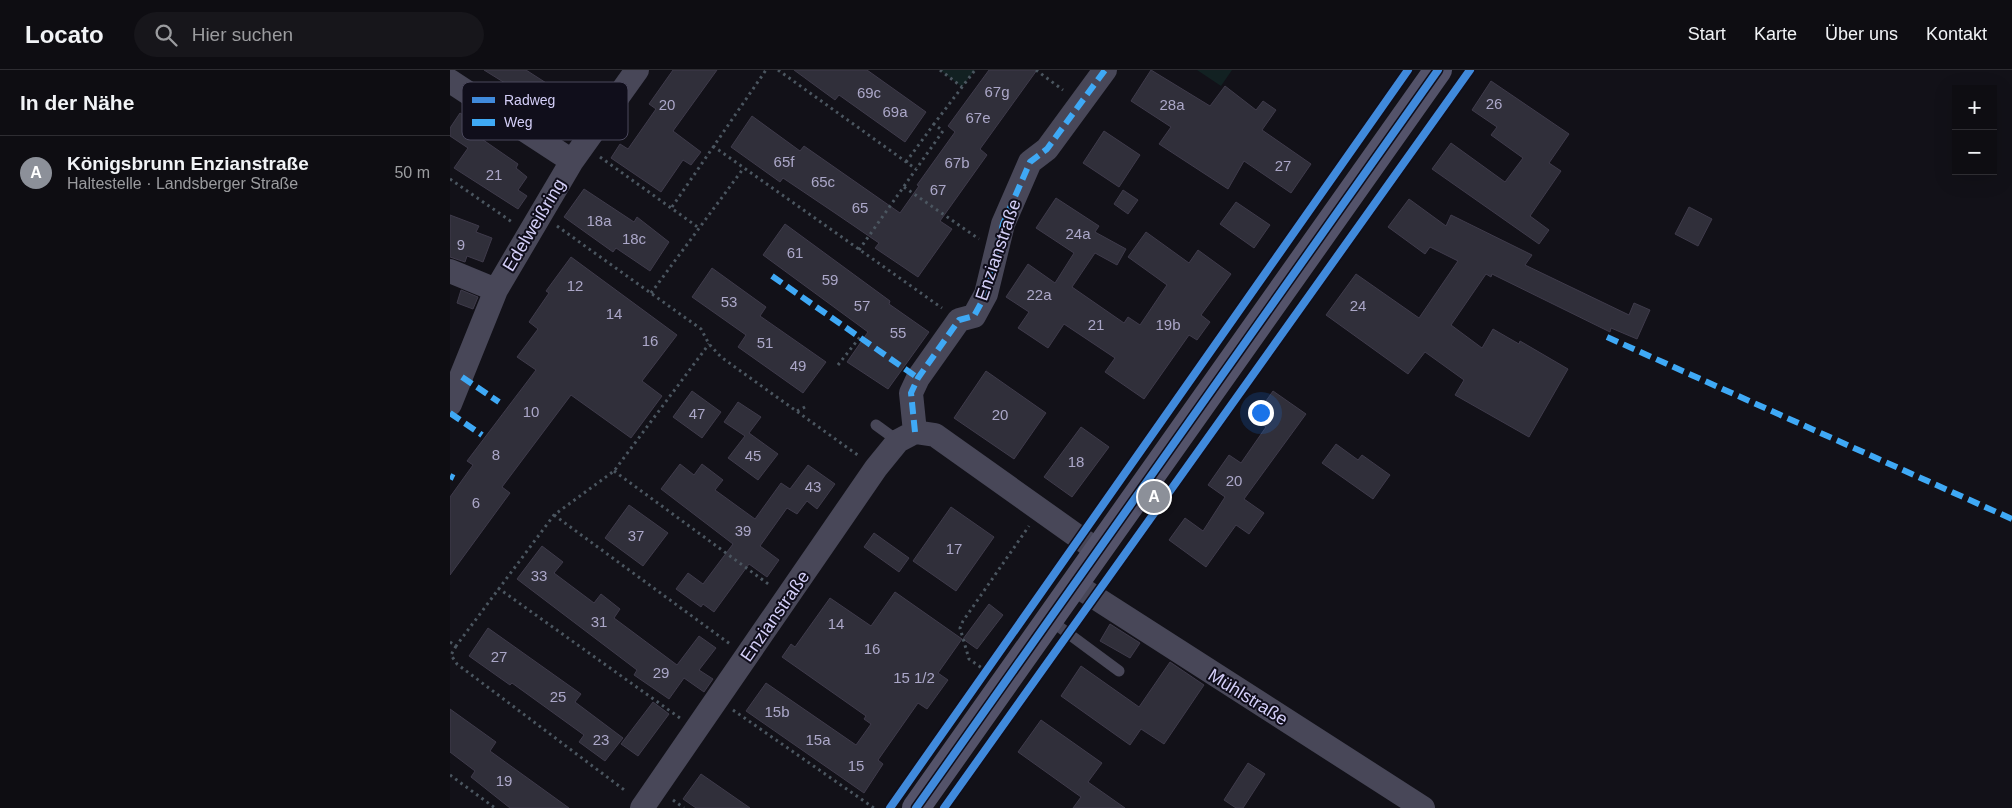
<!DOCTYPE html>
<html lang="de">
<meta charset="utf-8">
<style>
:root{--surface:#0e0d12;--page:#17161b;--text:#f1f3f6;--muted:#9b9c9f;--line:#2e2d32;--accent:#8c9099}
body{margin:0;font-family:Helvetica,sans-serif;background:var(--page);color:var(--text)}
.controls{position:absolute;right:15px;top:15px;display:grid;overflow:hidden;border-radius:0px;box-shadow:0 5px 20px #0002}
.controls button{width:45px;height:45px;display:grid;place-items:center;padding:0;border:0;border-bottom:1px solid var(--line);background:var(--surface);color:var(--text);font:25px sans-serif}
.you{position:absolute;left:810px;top:342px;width:18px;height:18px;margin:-12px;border:4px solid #fff;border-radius:50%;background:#1a73e8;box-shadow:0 0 0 8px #1a73e833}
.badge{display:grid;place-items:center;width:32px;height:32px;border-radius:50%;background:var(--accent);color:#fff;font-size:16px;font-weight:700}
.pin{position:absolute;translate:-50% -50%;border:2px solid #fff;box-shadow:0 1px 5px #0006}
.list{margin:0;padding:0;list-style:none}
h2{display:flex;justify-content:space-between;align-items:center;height:65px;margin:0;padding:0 20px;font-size:21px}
h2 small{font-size:16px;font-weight:400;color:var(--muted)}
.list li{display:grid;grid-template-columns:32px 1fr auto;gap:15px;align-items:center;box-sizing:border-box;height:75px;padding:0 20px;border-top:1px solid var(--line)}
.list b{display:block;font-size:19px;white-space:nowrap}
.list p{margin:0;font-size:16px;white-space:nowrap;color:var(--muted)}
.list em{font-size:16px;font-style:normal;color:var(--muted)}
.icon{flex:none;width:28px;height:28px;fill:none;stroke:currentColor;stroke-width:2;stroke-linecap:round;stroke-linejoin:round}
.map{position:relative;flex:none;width:1562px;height:738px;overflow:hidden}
header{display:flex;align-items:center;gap:30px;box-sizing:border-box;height:70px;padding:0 25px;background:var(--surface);border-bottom:1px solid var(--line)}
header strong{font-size:24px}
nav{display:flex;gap:28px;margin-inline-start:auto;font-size:18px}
.search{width:350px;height:45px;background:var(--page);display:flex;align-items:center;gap:12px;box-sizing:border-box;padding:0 18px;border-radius:28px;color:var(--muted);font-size:19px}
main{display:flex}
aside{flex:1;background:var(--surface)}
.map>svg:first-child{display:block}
.green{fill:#122122}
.building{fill:#302f3a;stroke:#3f3b4b}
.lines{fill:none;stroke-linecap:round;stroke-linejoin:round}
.path{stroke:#4b5660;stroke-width:3;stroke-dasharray:2.5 4;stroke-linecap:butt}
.lane{stroke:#484758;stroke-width:11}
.street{stroke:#484758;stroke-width:24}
.secondary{stroke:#54536a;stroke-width:28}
.quiet{stroke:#3fa9f5;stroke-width:6;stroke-dasharray:12 6;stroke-linecap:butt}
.cycleway-casing{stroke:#100e1b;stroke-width:11}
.cycleway{stroke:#408adc;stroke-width:8}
.labels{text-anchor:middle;stroke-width:4;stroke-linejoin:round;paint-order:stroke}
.number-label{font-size:15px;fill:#aba7c8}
.street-label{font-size:18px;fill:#d4cff8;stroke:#100e1b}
.key{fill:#100e1b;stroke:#4b485d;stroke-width:1}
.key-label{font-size:14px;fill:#d4cff8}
</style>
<header>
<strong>Locato</strong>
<div class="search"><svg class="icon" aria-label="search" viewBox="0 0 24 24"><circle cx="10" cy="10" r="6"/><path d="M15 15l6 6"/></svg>Hier suchen</div>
<nav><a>Start</a><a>Karte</a><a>Über uns</a><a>Kontakt</a></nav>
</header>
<main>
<aside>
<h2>In der Nähe<small></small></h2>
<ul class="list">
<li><span class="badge">A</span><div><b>Königsbrunn Enzianstraße</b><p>Haltestelle · Landsberger Straße</p></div><em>50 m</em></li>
</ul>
</aside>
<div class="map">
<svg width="1562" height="738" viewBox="0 0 1562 738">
<rect width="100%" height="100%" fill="#121118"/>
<!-- green -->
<path class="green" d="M490,0H525L512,17Z
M747,0H782L771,16Z"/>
<!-- building -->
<path class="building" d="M34,0H76L118,27L114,33L125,40L114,56L104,49L99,56L57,28L63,18Z
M223,0H267L223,61L251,82L241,95L233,90L211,122L161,88L170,74L178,79L206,39L199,34Z
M344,0H417L476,42L455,72L389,25L385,30Z
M539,0H587L530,79L537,85L490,151L502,159L468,207L425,178L429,173L385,143L333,108L330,112L281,77L302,46L350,81L354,76L450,143L469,116L467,115L505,62L498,56Z
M701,0L760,36L775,16L806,40L813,31L826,40L812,60L861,94L841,123L794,91L778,119L709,74L721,57L681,31Z
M1041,11L1119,64L1099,93L1111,101L1080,146L1099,160L1089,174L982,99L1001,73L1055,112L1073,88L1041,65L1047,57L1022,40Z
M10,43L32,57L26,65L68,94L66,98L77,107L68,120L77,126L68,139L4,98L18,78L0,66V58Z
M654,61L690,85L669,117L633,93Z
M134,119L184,152L187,147L219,172L200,201L166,178L163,182L114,147Z
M673,120L688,130L678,144L664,134Z
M606,128L649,156L645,162L676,179L667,195L645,183L622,217L674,253L678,247L690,255L717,215L678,187L696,162L739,193L748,180L781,204L751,245L760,252L747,270L739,265L694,329L655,302L665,288L614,254L598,278L568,258L579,242L556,227L578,194L605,213L624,183L586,158Z
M959,129L996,156L1001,145L1082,185L1075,195L1179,245L1184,233L1200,240L1187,269L1161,258L1160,262L1042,204L1041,207L1036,204L1001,255L1032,278L1043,259L1069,274L1070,271L1118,299L1079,367L1005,325L1014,310L975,282L958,304L876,245L906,204L969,248L1008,191L980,177L975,184L938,157Z
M786,132L820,155L804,178L770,154Z
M1239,137L1262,149L1248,176L1225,164Z
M0,145L29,156L26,162L42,168L33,192L17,186L15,192L0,187Z
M335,154L440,231L439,234L479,262L438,319L397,292L418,262L313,185Z
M121,187L227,265L192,311L212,326L181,368L121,325L52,417L60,423L0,505V427L23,395L17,391L86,300L67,287L88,259L79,252L99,223L96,221Z
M262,198L316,237L310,246L376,292L353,323L288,277L296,265L242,227Z
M11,220L28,227L23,239L7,233Z
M536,301L596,343L564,389L504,348Z
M242,321L271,342L252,368L223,347Z
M823,321L856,344L794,429L814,443L799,464L786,455L756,497L719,470L735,448L753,461L775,427L758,415L779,385L791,393L816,357L804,348Z
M288,332L311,347L299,363L328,384L308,410L278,388L295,366L274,352Z
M631,357L659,377L622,427L594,407Z
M886,374L908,390L912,385L940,405L923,429L872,393Z
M230,394L244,405L252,394L273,410L265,420L305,449L331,413L340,419L358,395L385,414L367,439L357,431L347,444L337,438L310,476L329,490L317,507L299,494L264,542L253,534L251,537L226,519L238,503L253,514L283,474L211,419Z
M179,435L218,463L193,496L155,468Z
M501,437L544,467L506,521L463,491Z
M424,463L459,488L449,502L414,477Z
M92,476L113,492L104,503L144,533L151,524L170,539L164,548L227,595L249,566L266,578L249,600L263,609L254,622L234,608L219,629L184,605L187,600L67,509Z
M445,522L512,569L488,603L498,610L477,639L468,633L428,690L433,694L414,723L296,641L316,613L406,675L421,654L414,649L416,646L332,587L341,574L345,577L380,528L421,556Z
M539,534L553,545L527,579L513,569Z
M660,554L690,573L680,588L650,571Z
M38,558L131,624L125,632L173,668L155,691L129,672L134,665L62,613L60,615L19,586Z
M720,592L754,615L714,674L691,659L680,675L611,626L631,596L689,637Z
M203,632L219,644L188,686L171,674Z
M0,639L46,672L40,681L119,738H60L21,707L25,701L0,682Z
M591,650L652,693L638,712L675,738H623L631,727L568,682Z
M798,693L815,704L793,738H786L774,730Z
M251,704L300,738H246L233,729Z"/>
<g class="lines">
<!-- path -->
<path class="path" d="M328,0L466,99
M490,0L512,17
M586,0L613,20
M263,76L492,238
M150,87L249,158
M456,92L484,54
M0,109L62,152
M454,117L529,169
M222,137L316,0
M107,156L251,259L259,274L271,287L409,386
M409,180L493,61L484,54L525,0
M201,223L293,99
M388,295L410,267
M347,341L357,336
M164,401L321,516
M104,445L280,574
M48,518L230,648
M0,572L6,576L104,445L164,401L259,274
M6,576L1,585L7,594L177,722
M536,601L519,589L510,558L513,551L579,456
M283,640L424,738
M0,705L45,738
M223,730L234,738"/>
<!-- lane -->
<path class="lane" d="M426,355L448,371
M600,550L669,601"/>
<!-- street -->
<path class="street" d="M0,11L122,91
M0,201L46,220
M0,334L46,220L122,91L187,0
M465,362L461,323L468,308L509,250L524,246L536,224L553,154L580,92L597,79L655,0
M624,514L973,738
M192,738L426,398L448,371L465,362L485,365L648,481"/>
<!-- secondary -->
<path class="secondary" d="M466,738L988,0"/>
<!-- quiet -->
<path class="quiet" d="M322,206L468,308
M1157,267L1562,449
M12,307L49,332
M0,343L32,365
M465,362L461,323L468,308L509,250L524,246L536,224L553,154L580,92L597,79L655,0
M0,406L4,408"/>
<!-- cycleway casing -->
<g class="cycleway-casing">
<path id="cycleway" d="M440,738L958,0
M466,738L988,0
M494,738L1020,0"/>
</g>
<!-- cycleway -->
<use href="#cycleway" class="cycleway"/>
</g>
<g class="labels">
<!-- number labels -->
<g class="number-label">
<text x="547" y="27">67g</text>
<text x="419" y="28">69c</text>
<text x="1044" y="39">26</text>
<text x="217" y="40">20</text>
<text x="722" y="40">28a</text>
<text x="445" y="47">69a</text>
<text x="528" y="53">67e</text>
<text x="334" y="97">65f</text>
<text x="507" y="98">67b</text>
<text x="833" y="101">27</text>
<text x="44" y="110">21</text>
<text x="373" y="117">65c</text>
<text x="488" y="125">67</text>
<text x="410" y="143">65</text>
<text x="149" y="156">18a</text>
<text x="628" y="169">24a</text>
<text x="184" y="174">18c</text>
<text x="11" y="180">9</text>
<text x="345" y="188">61</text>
<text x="380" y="215">59</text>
<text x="125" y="221">12</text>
<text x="589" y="230">22a</text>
<text x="279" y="237">53</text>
<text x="412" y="241">57</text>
<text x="908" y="241">24</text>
<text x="164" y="249">14</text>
<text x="646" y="260">21</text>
<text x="718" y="260">19b</text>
<text x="448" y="268">55</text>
<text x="200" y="276">16</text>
<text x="315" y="278">51</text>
<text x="348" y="301">49</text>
<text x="81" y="347">10</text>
<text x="247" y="349">47</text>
<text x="550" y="350">20</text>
<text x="46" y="390">8</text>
<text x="303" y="391">45</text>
<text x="626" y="397">18</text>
<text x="784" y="416">20</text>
<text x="363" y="422">43</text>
<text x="26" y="438">6</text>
<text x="293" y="466">39</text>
<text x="186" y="471">37</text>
<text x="504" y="484">17</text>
<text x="89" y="511">33</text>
<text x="149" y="557">31</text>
<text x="386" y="559">14</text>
<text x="422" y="584">16</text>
<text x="49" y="592">27</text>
<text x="211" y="608">29</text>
<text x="464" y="613">15 1/2</text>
<text x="108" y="632">25</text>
<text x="327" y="647">15b</text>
<text x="151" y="675">23</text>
<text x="368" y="675">15a</text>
<text x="406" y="701">15</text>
<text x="54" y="716">19</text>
</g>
<!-- street labels -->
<g class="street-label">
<text transform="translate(84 155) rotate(-59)" y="6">Edelweißring</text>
<text transform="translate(548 180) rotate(-71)" y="6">Enzianstraße</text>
<text transform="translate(325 546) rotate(-55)" y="6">Enzianstraße</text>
<text transform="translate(798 627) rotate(32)" y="6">Mühlstraße</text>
</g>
</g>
<!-- legend -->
<rect x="12" y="12" width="166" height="58" rx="8" class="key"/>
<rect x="22" y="27" width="23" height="6" fill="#408adc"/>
<rect x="22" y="49" width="23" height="7" fill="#3fa9f5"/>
<g class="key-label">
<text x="54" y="35">Radweg</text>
<text x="54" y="57">Weg</text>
</g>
</svg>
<div class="controls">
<button>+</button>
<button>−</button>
</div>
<div class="you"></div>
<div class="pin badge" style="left:704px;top:427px">A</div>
</div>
</main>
